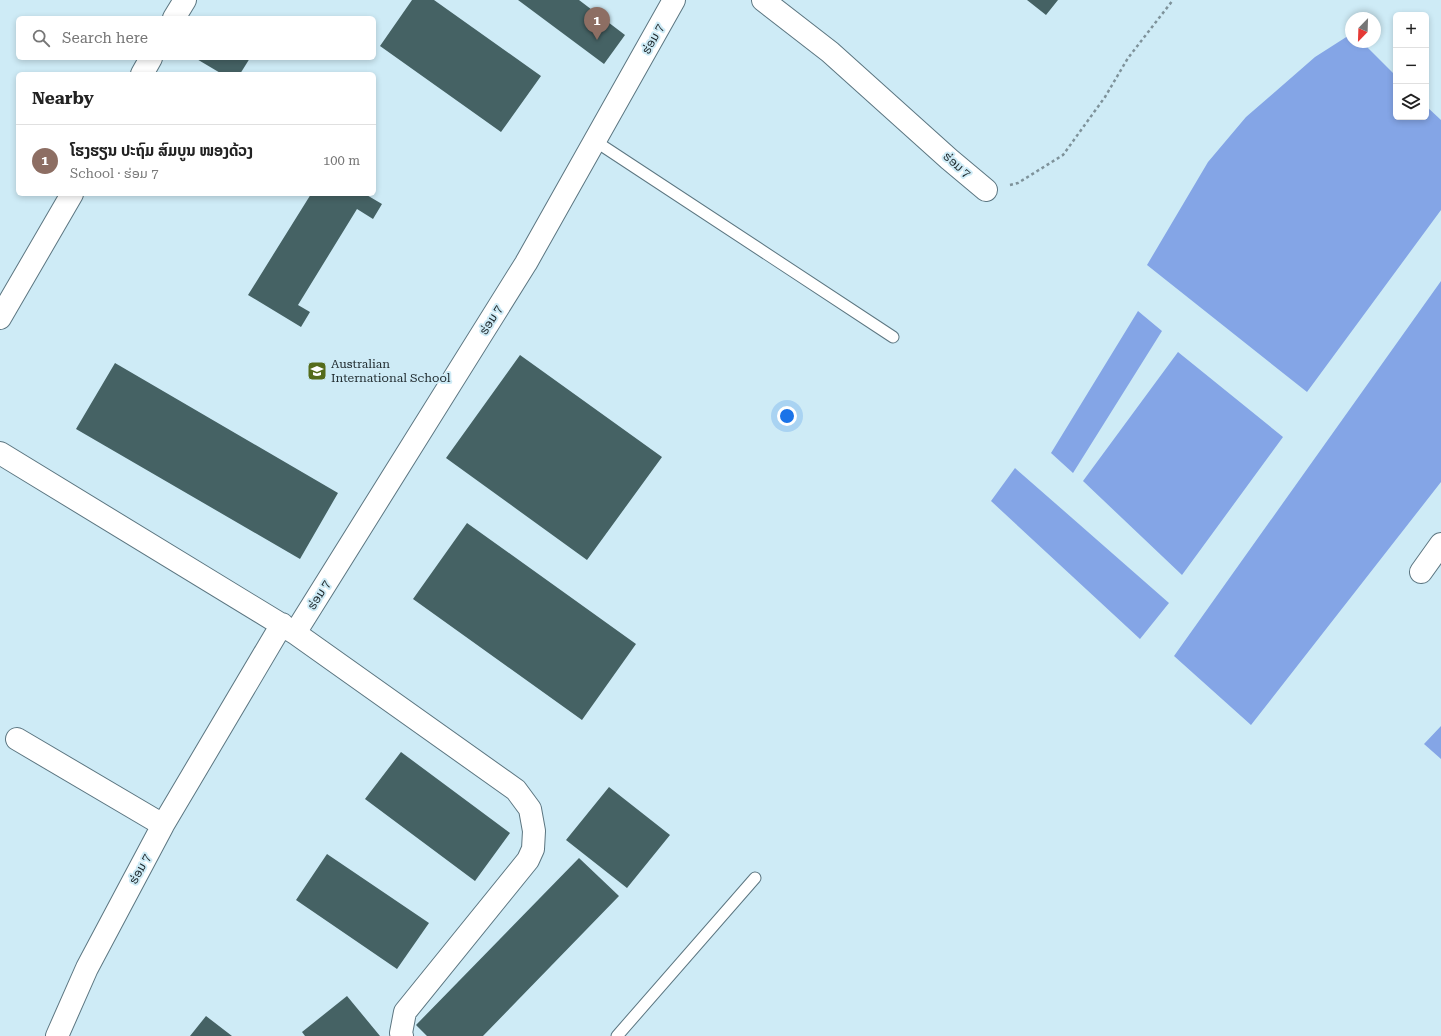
<!DOCTYPE html>
<meta charset="utf-8">
<style>
:root{--surface:#fff;--page:#f6f6f6;--text:#222;--muted:#767676;--line:#e0e0e0;--accent:#556c1c}
body{margin:0;font-family:"Roboto Serif","Noto Sans Lao",serif;background:var(--page);color:var(--text)}
.controls{position:absolute;right:12px;top:12px;display:grid;overflow:hidden;border-radius:6px;box-shadow:0 2px 6px #0003}
.controls button{width:36px;height:36px;display:grid;place-items:center;padding:0;border:0;border-bottom:1px solid var(--line);background:var(--surface);color:var(--text);font:20px sans-serif}
.compass{position:absolute;left:1345px;top:12px;width:36px;height:36px;border-radius:50%;background:var(--surface);box-shadow:0 2px 6px #0003;rotate:203deg}
.you{position:absolute;left:787px;top:416px;width:14px;height:14px;margin:-10px;border:3px solid #fff;border-radius:50%;background:#1a73e8;box-shadow:0 0 0 6px #1a73e833}
.badge{display:grid;place-items:center;width:26px;height:26px;border-radius:50%;background:var(--accent);color:#fff;font-size:13px;font-weight:700}
.pin{position:absolute;translate:-50% -33px;filter:drop-shadow(0 1px 2px #0008)}
.pin::after{content:'';position:absolute;top:21px;width:14px;height:12px;background:inherit;clip-path:polygon(0 0,100% 0,50% 100%)}
.list{margin:0;padding:0;list-style:none}
h2{display:flex;justify-content:space-between;align-items:center;height:52px;margin:0;padding:0 16px;font-size:17px}
h2 small{font-size:13px;font-weight:400;color:var(--muted)}
.list li{display:grid;grid-template-columns:26px 1fr auto;gap:12px;align-items:center;box-sizing:border-box;height:72px;padding:0 16px;border-top:1px solid var(--line)}
.list b{display:block;font-size:15px;white-space:nowrap}
.list p{margin:0;font-size:13px;white-space:nowrap;color:var(--muted)}
.list em{font-size:13px;font-style:normal;color:var(--muted)}
.icon{flex:none;width:22px;height:22px;fill:none;stroke:currentColor;stroke-width:2;stroke-linecap:round;stroke-linejoin:round}
.map{position:relative;flex:none;width:1441px;height:1036px;overflow:hidden}
.search{position:absolute;background:var(--surface);box-shadow:0 2px 6px #0003;left:16px;top:16px;width:360px;height:44px;display:flex;align-items:center;gap:10px;box-sizing:border-box;padding:0 14px;border-radius:6px;color:var(--muted);font-size:15px}
.panel{position:absolute;background:var(--surface);box-shadow:0 2px 6px #0003;left:16px;top:72px;width:360px;height:124px;border-radius:6px}
.map>svg:first-child{display:block}
.water{fill:#84a5e6}
.building{fill:#456264}
.lines{fill:none;stroke-linecap:round;stroke-linejoin:round}
.service-casing{stroke:#5c7681;stroke-width:13}
.minor-casing{stroke:#5c7681;stroke-width:24}
.path{stroke:#7e929a;stroke-width:2.5;stroke-dasharray:3 3;stroke-linecap:butt}
.service{stroke:#fff;stroke-width:11}
.minor{stroke:#fff;stroke-width:22}
.labels{text-anchor:middle;stroke-width:4;stroke-linejoin:round;paint-order:stroke}
.street-label{font-size:12px;fill:#202b2f;stroke:#ceebf6}
.poi-label{font-size:12px;fill:#202b2f;stroke:#ceebf6;text-anchor:start}
</style>
<div class="map">
<svg width="1441" height="1036" viewBox="0 0 1441 1036">
<rect width="100%" height="100%" fill="#ceebf6"/>
<!-- water -->
<path class="water" d="M1351,34V42H1362L1396,76V117H1426V106L1441,120V210L1307,392L1147,265L1208,162L1246,117L1315,57Z
M1441,281V482L1251,725L1174,656Z
M1138,311L1162,331L1073,473L1051,453Z
M1178,352L1283,437L1182,575L1083,481Z
M1015,468L1169,603L1140,639L991,501Z
M1441,726V759L1424,744Z"/>
<!-- building -->
<path class="building" d="M412,0H434L541,76L501,132L380,46Z
M518,0H579L625,35L604,64Z
M1027,0H1058L1046,15Z
M195,58H250L240,74H222Z
M311,194H365L382,204L373,219L357,209L298,305L310,312L301,327L248,295Z
M520,355L662,457L587,560L446,458Z
M115,363L338,493L300,559L76,429Z
M467,523L636,644L582,720L413,599Z
M401,752L510,833L475,881L365,799Z
M609,787L670,835L627,888L566,840Z
M327,854L429,923L397,969L296,900Z
M579,858L619,896L483,1036H427L416,1025Z
M347,996L380,1036H305L302,1032Z
M206,1016L232,1036H190Z"/>
<g class="lines">
<!-- service casing -->
<g class="service-casing">
<path id="service" d="M595,141L893,337
M617,1036L755,878"/>
</g>
<!-- minor casing -->
<g class="minor-casing">
<path id="minor" d="M763,0L830,52L949,159L986,190
M174,18L185,0
M142,74L151,58
M0,318L72,194
M0,453L295,633L516,790L530,809L534,831L533,849L528,860L405,1012L401,1033L402,1036
M1421,572L1441,544
M295,633L526,263L674,0
M17,739L163,825
M57,1036L87,968L163,825L282,624"/>
</g>
<!-- path -->
<path class="path" d="M1010,185L1018,183L1063,155L1105,97L1128,58L1173,0"/>
<!-- service -->
<use href="#service" class="service"/>
<!-- minor -->
<use href="#minor" class="minor"/>
</g>
<!-- icons -->
<defs>
<g id="school-square" transform="scale(1)"><rect x="-9" y="-9" width="18" height="18" rx="4" fill="#556c1c" stroke="#ceebf6"/><path d="M0-5L7-2L0 1L-7-2ZM-4 1L0 2.5L4 1V4Q0 6-4 4Z" fill="#fff"/></g>
</defs>
<g fill-rule="evenodd">
<use href="#school-square" x="317" y="371"/>
</g>
<g class="labels">
<!-- street labels -->
<g class="street-label">
<text transform="translate(653 39) rotate(-61)" y="4">ຮ່ອມ 7</text>
<text transform="translate(957 165) rotate(41)" y="4">ຮ່ອມ 7</text>
<text transform="translate(491 320) rotate(-58)" y="4">ຮ່ອມ 7</text>
<text transform="translate(319 595) rotate(-58)" y="4">ຮ່ອມ 7</text>
<text transform="translate(140 869) rotate(-62)" y="4">ຮ່ອມ 7</text>
</g>
<!-- poi labels -->
<g class="poi-label">
<text x="331" y="368">Australian<tspan x="331" dy="14">International School</tspan></text>
</g>
</g>
</svg>
<div class="controls">
<button>+</button>
<button>−</button>
<button><svg class="icon" aria-label="layers" viewBox="0 0 24 24"><path d="M12 4l9 5-9 5-9-5zM3 14l9 5 9-5"/></svg></button>
</div>
<svg class="compass" viewBox="-18 -18 36 36"><path d="M0-13l5 13h-10z" fill="#e53935"/><path d="M0 13l5-13h-10z" fill="#767676"/></svg>
<div class="you"></div>
<div class="pin badge" style="left:597px;top:40px;background:#8d6e63">1</div>
<div class="search"><svg class="icon" aria-label="search" viewBox="0 0 24 24"><circle cx="10" cy="10" r="6"/><path d="M15 15l6 6"/></svg>Search here</div>
<section class="panel">
<h2>Nearby<small></small></h2>
<ul class="list">
<li><span class="badge" style="background:#8d6e63">1</span><div><b>ໂຮງຮຽນ ປະຖົມ ສົມບູນ ໜອງດ້ວງ</b><p>School · ຮ່ອມ 7</p></div><em>100 m</em></li>
</ul>
</section>
</div>
